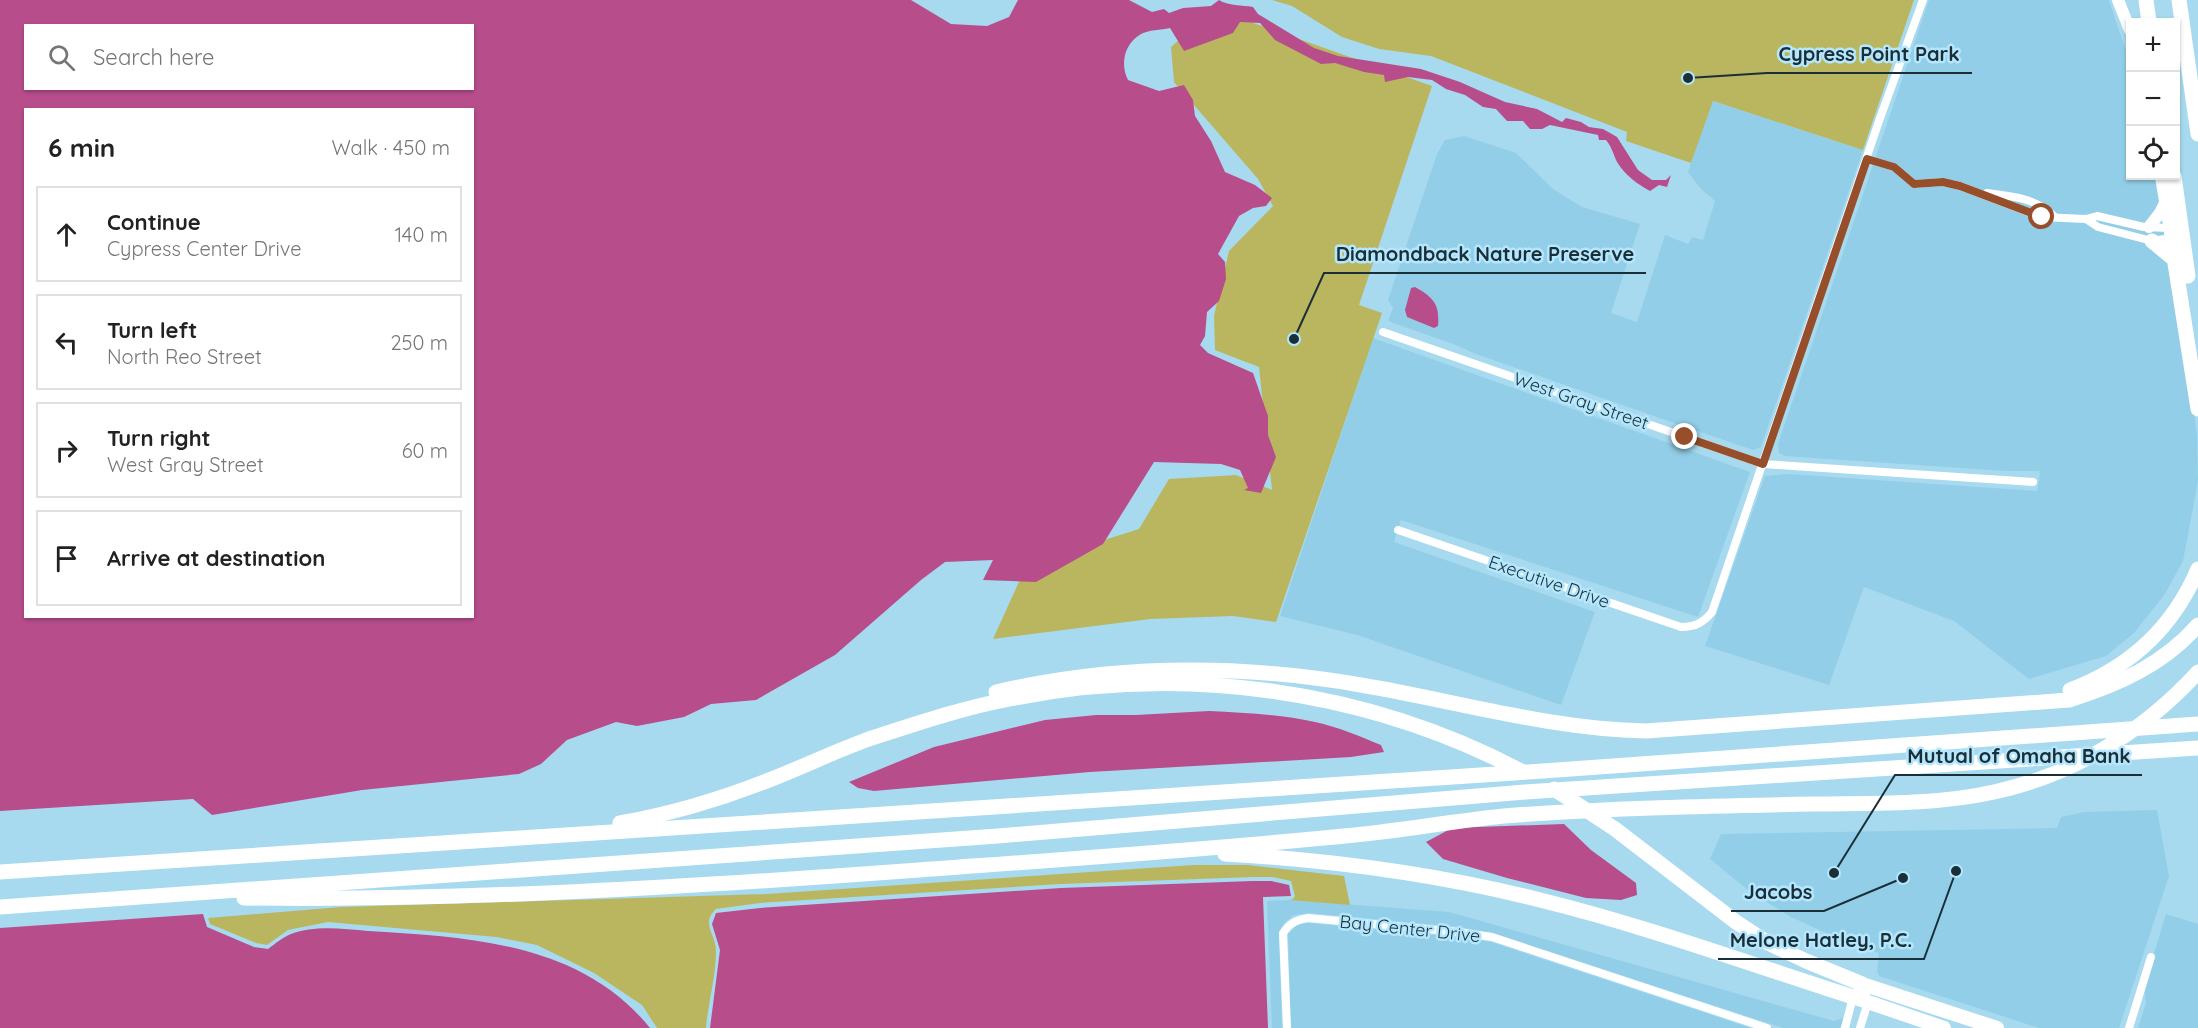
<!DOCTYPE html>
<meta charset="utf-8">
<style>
:root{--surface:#fff;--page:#f2f2f2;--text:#222;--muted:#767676;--line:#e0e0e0}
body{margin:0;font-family:Quicksand,sans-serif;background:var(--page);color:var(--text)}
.controls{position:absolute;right:18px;top:18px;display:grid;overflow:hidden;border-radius:0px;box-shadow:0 2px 4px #0004}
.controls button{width:54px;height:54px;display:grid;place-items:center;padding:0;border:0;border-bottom:2px solid var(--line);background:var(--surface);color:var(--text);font:30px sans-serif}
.stop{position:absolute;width:18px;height:18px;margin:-14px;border:4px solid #964f2a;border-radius:50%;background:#fff}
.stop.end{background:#964f2a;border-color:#fff;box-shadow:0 2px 6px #0008}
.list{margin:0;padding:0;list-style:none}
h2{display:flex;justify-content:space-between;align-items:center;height:78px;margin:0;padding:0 24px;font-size:26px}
h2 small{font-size:20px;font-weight:400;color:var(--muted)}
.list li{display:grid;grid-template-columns:39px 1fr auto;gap:18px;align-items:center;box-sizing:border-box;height:96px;margin:0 12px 12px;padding:0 12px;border:2px solid var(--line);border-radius:0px}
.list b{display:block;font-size:22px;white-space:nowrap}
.list p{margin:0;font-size:20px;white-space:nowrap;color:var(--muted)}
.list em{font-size:20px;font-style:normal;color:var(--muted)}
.icon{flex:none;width:33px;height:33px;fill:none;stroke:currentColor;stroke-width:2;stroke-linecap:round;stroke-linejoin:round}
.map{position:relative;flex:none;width:2198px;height:1028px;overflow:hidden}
.search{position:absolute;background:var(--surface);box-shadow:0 2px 4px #0004;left:24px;top:24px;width:450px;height:66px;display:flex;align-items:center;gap:15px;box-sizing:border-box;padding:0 21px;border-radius:0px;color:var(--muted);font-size:22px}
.panel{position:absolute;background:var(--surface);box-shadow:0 2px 4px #0004;left:24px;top:108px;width:450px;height:510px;border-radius:0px}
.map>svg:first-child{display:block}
.built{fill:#93cee8}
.green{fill:#bab660}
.water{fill:#b84d8c;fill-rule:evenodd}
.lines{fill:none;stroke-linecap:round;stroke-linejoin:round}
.street{stroke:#fff;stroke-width:8}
.secondary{stroke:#fff;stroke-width:12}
.primary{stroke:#fff;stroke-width:14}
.highway{stroke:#fff;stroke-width:15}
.route{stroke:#964f2a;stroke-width:8}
.labels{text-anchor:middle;stroke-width:5;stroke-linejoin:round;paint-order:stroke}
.street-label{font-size:18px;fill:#1b2f38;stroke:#b4e7fd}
.leader{fill:none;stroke:#1b2f38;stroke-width:2}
.callout-dot{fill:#1b2f38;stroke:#b4e7fd;stroke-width:2}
.callout-label{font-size:20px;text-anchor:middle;font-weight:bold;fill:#1b2f38;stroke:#b4e7fd;stroke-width:5;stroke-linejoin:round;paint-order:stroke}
</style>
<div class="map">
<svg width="2198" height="1028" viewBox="0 0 2198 1028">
<rect width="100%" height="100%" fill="#a7daef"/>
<!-- built -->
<path class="built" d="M1929,0H2109L2130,63V176H2154L2174,273L2197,435L2198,481L2183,561L2165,594L2134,633L2106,656L2029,679L1954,621L1864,587L1829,685L1705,646L1765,476L1788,474L2037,491L2040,474L2039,471H2005L1785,456L1779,453L1778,444Z
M1712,101L1863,150L1761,447L1753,450L1674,423L1476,354L1453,344L1388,321L1393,308L1388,300L1437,154L1445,140L1464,136L1516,153L1553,189L1582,207L1640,224L1611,313L1637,322L1665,235L1688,244L1692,237L1703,240L1715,201L1700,188L1688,172Z
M1373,338L1750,472L1698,617L1401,520L1394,542L1595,612L1561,705L1357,635L1280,616Z
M2157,810L2169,876L2119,1028H2039L1879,976L1877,971L1879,953L1839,939L1791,917L1753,894L1710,859L1721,834L2057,828L2061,817L2084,812Z
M1289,900L1449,912L1834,1021L1843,1018L1840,1028H1783L1493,933L1459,927L1309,913L1294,915L1285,922L1279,933L1282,1028H1272L1267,901Z
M2166,914L2198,924V1028H2138L2146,1003L2144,986Z
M1308,923L1458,937L1491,942L1751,1028H1291L1288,934L1298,924Z"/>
<!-- green -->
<path class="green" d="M1272,0H1914L1863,150L1713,101L1691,163L1626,141L1627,132L1431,56L1379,49L1342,37L1292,6Z
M1242,19L1432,86L1359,305L1382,313L1276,622L1233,616L1150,619L993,639L1023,573L1047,558L1139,529L1169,479L1236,475L1272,490L1259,367L1215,350L1214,316L1229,251L1273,206L1258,179L1174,82L1171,47L1196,25Z
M1193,865H1247L1344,876L1350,905L1289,900L1293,899L1295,896L1291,881L1272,877H1253L1061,884L760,903L716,909C700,924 716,933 716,951C716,977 708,1003 706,1028H657L642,1005L594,973L537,945L496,937L328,922L288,930L267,945L256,943L210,924L208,918L341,907L767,894Z"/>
<!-- water -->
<path class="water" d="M0,0H911L951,24L987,26L1009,17L1018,0H1129L1152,12L1164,9L1169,13L1183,8L1211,6L1219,0C1228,6 1242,5 1253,7L1258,14L1314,48L1338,56L1421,69L1460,82L1505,102L1537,109L1562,122L1566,118L1581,122L1589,127L1603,129L1617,137L1638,170L1652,180H1666L1671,175L1667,187L1659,185L1650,191C1637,184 1625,175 1617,162C1613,154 1612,147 1606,140H1599L1598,135L1550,125L1542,129H1530L1523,121H1507L1496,109L1483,107L1465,95L1446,89L1432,80L1408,77L1385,82L1384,75L1364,72L1335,63L1321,64L1275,40L1260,23L1240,22L1233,33L1184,51L1170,28C1161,30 1148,30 1141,34C1124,44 1120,64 1128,80L1159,91L1184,85L1193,100L1195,116L1211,141L1225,172L1255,185L1272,198L1266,206L1253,208L1239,216L1218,254L1225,262L1226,279L1219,301L1207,312L1205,336L1200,345L1208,353L1253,373L1268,416V435L1276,457L1261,493L1244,490L1248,488L1240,470L1221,464L1154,462L1103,544L1036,582L983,580L993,560L945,562L921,580L835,655L756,700L711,704L684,717L637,726L616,722L567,740L541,764L519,774L362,790L212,815L193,799L0,811ZM26,26H472V88H26ZM26,110H472V616H26Z
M1415,287C1433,297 1440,304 1438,326L1434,328L1407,317L1405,310L1411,288Z
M1209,711C1244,713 1280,714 1315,722C1338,727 1359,736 1381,745L1384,752L1351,757L1090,772L874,791L858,788L849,782L934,747L1045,720L1096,715H1136Z
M1564,824L1591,850L1636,883L1637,895L1621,900L1586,898L1507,878L1443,859L1426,842L1452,828Z
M1253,881H1271L1289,885L1291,896L1263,897L1268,1028H710L720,950L712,924L716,913L760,908L1061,888Z
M203,914L207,927L254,947L268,949C275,944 283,937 291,934C315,925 343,929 368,931C437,935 512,939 575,969C605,984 629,1002 650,1028H0V928Z"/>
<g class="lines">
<!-- street -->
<path class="street" d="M1867,159L1894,167L1914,184L1943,182L1960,186L2041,217L2086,219L2097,216L2144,227L2169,228
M1987,193C2012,196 2036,198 2055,217
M2086,219L2098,227L2152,241L2171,238
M1383,332L1763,464L2033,482
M1398,530L1681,627C1695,627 1703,623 1712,612L1879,121L1923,0
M1287,1028L1283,933C1290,923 1296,920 1308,918L1458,932L1492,937L1767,1028
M1845,1028L1853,997L1862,984
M1860,1028L1868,1002L1862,984
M2129,1028L2151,957"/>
<!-- secondary -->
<path class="secondary" d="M2118,0L2130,30
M2161,176L2171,238
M2149,227L2160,213L2165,203"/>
<!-- primary -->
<path class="primary" d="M1862,984L1997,1028
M1853,997L1944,1028"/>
<!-- highway -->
<path class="highway" d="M2146,0L2149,22
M2179,0L2198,134
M2174,176L2188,276
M2171,238L2198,409
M2152,241L2175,260
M2070,690C2129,668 2173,628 2198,569
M996,692C1116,664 1239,664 1361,685C1456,701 1549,729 1646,731L2069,700C2118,685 2164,664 2198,625
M1554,789L1615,829L1736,922L1768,943L1806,961L1862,984
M620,823C670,814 721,799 769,780C803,767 835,751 869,739C915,724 962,708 1010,699C1183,664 1366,689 1523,772
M1225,854C1331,860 1437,874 1540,900C1646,926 1750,964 1853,997
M0,872L1543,771L2198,724
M244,898C465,901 686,887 905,871C1055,860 1205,850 1355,835C1405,830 1454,821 1504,816C1607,808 1711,806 1815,804C1874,803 1936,805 1994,792C2074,775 2144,731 2198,672
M0,907L998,836L1525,792L2198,748"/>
</g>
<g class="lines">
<!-- route -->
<path class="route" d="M1685,437L1763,464L1867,159L1894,167L1914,184L1943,182L1960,186L2042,217"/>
</g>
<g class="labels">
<!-- street labels -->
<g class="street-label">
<text transform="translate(1581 401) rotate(19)" y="6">West Gray Street</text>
<text transform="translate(1549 582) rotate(19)" y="6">Executive Drive</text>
<text transform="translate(1410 929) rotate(6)" y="6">Bay Center Drive</text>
</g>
</g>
<!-- callouts -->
<path class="leader" d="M1688 78L1767 73H1972M1294 339L1324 273H1646M1834 873L1895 775H2142M1903 878L1824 911H1731M1956 871L1924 959H1718"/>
<g class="callout-dot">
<circle cx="1688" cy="78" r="6"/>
<circle cx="1294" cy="339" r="6"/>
<circle cx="1834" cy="873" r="6"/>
<circle cx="1903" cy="878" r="6"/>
<circle cx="1956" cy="871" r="6"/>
</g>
<g class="callout-label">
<text x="1869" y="61">Cypress Point Park</text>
<text x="1485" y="261">Diamondback Nature Preserve</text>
<text x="2019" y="763">Mutual of Omaha Bank</text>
<text x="1778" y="899">Jacobs</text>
<text x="1821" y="947">Melone Hatley, P.C.</text>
</g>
</svg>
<div class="controls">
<button>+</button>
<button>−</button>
<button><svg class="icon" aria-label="locate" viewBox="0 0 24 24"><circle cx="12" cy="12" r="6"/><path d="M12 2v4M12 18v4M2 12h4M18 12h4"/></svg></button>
</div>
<div class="stop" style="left:2042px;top:217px"></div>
<div class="stop end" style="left:1685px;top:437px"></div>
<div class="search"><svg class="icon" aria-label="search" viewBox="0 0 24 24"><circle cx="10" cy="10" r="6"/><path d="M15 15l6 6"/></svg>Search here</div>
<section class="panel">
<h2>6 min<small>Walk · 450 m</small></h2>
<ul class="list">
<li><svg class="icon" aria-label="ahead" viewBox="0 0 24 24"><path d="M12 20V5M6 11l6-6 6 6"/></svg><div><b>Continue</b><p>Cypress Center Drive</p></div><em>140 m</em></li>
<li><svg class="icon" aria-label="left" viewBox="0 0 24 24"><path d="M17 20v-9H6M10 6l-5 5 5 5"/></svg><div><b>Turn left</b><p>North Reo Street</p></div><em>250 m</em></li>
<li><svg class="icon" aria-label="right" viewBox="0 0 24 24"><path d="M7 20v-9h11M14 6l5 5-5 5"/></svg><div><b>Turn right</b><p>West Gray Street</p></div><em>60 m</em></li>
<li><svg class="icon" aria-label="arrive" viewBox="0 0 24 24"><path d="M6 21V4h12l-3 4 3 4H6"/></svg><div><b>Arrive at destination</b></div></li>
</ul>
</section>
</div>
